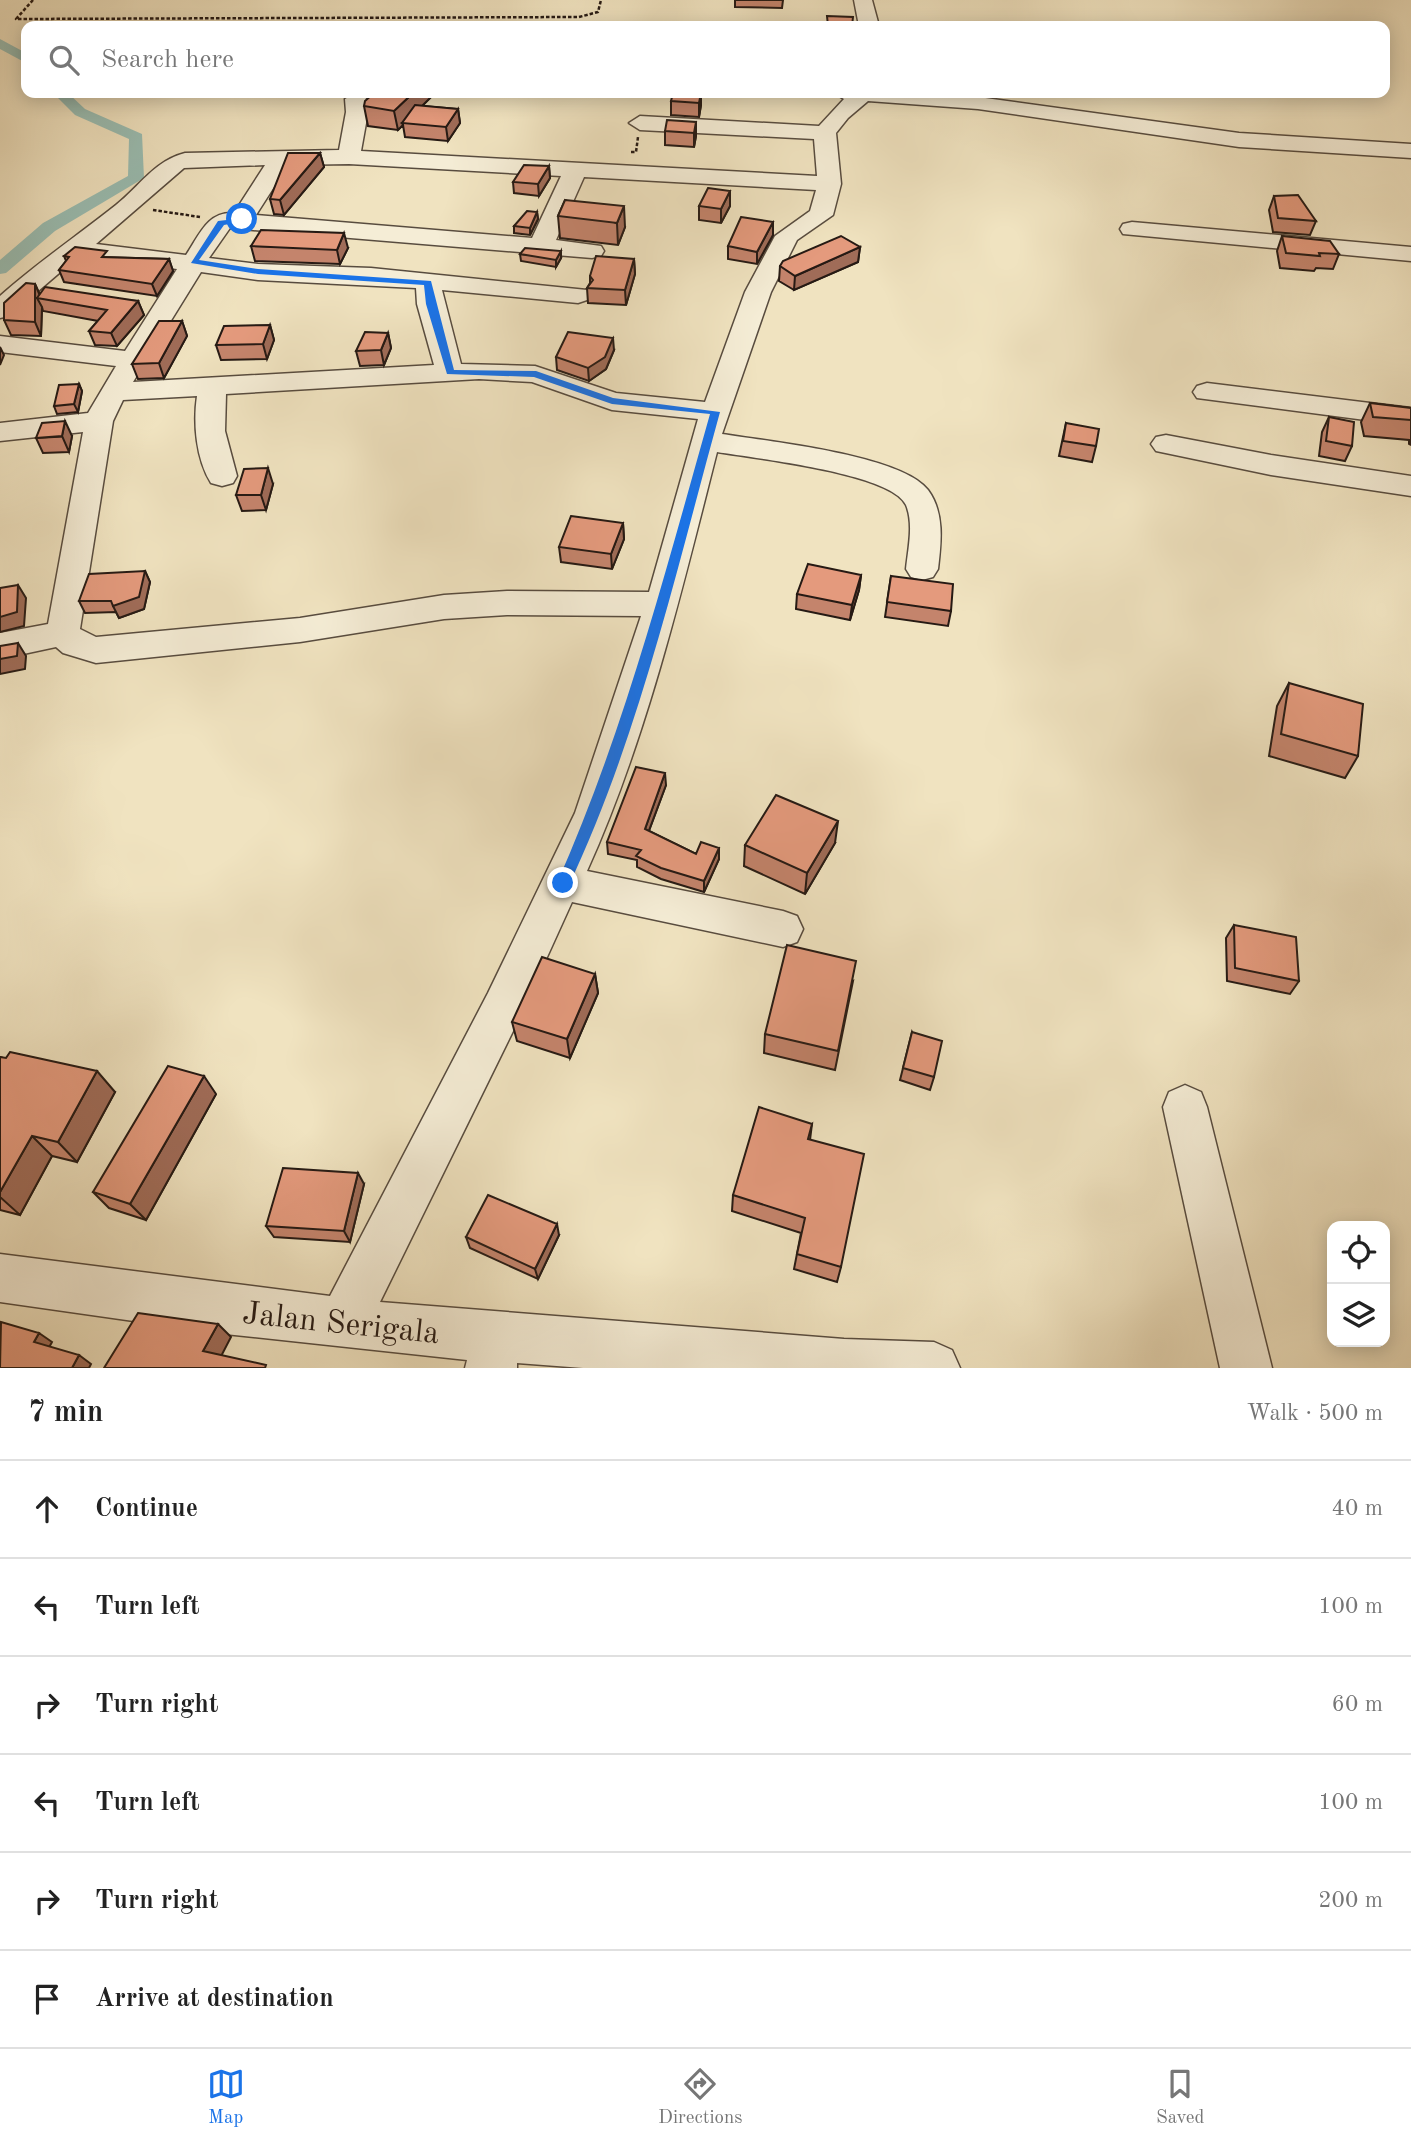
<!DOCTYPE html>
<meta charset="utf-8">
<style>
:root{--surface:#fff;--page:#f2f2f2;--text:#222;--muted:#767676;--line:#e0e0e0;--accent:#1a73e8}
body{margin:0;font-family:"Old Standard TT",serif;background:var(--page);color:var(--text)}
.controls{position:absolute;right:21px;bottom:21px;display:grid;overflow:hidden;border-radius:14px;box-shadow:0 4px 18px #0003}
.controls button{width:63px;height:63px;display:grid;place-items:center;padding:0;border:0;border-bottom:2px solid var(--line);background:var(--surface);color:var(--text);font:35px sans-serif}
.stop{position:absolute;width:21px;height:21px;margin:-16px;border:5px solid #1a73e8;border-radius:50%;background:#fff}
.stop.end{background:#1a73e8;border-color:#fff;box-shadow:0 2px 7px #0008}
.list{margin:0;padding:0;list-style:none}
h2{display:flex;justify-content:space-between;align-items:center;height:91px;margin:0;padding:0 28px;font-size:30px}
h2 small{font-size:23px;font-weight:400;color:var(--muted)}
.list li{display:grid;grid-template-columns:46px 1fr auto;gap:21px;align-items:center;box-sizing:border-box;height:98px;padding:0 28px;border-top:2px solid var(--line)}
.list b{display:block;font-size:26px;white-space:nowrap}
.list em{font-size:23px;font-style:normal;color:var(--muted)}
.icon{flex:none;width:38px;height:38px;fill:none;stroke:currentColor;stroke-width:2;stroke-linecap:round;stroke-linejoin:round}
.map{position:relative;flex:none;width:1411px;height:1368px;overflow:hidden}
.search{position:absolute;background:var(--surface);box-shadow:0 4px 18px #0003;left:21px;right:21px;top:21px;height:77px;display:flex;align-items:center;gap:18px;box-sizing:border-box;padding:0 24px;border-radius:14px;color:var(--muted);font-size:26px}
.sheet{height:679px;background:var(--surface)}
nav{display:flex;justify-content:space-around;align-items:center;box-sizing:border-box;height:98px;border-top:2px solid var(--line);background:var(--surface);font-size:19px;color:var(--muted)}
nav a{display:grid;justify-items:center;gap:4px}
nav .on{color:var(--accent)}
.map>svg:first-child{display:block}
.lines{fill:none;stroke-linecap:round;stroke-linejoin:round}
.canal{fill:#9abeb3;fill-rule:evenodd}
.minor-casing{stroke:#584c3f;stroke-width:3}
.path{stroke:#261a14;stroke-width:2.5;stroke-dasharray:3.5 2;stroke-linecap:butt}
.minor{fill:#f5edd6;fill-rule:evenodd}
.wall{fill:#c4846c;stroke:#261a14;stroke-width:2}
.shaded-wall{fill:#a06c58;stroke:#261a14;stroke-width:2}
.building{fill:#e49a7d;stroke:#261a14;stroke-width:2}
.route{fill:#1a73e8}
.labels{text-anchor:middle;stroke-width:7;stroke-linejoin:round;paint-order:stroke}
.near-street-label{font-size:32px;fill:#261a14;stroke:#f5edd6}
</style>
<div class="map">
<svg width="1411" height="1368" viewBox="0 0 1411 1368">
<rect width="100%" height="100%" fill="#f0e3c0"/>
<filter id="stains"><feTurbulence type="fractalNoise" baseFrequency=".00286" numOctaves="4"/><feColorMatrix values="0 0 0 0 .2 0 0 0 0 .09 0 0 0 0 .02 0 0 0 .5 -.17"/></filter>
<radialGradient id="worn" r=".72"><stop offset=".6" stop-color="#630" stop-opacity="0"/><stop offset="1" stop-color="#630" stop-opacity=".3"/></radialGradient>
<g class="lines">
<!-- canal -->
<path class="canal" d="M0,39L26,53V63L0,49Z
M53,93H68L85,109L142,134L144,178L55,231L6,273L0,274V260L43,223L128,176L129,139L75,115Z"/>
<!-- minor casing -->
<g class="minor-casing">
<path id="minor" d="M854,0H872L879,26H859Z
M356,93L367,99L368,112L361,151L817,176L814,139L640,130L629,123L640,116L819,126L844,99L834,93H926L978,97L1239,133L1411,144V158L1239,147L978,109L868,101L848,118L836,133L841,184L833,215L797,240L771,292L722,434C766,441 902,455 928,490C945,513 941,543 938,569L933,577L922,580L911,577L906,569C908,549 914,524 906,505C892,473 752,458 717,452C681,593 647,738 587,871L783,911L797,916L803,929L797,942L783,947L572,902L518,1021L380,1302L844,1339L934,1342L952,1350L960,1368H583L517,1363V1368H465L467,1360L225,1334L0,1302V1254L330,1296L488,993L575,813L641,616L507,615L444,619L300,642L96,663L63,653L56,647L0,659V633L48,624L83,432L0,441V423L88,413L116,366L0,352V336L125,351L177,269L79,256L9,316L0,318V296C37,263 77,236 116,205C140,186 154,161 185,153L339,150L346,112L345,99ZM349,164L561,176L532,238L256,215L288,165ZM265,165L234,213C207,211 199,236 186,255L96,244L184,168ZM584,177L816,190L810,211L775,236L745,292L705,402L616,393L535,366L461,364L442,290L578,303L587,300L591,295L587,290L371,268L258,264L209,258L230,228L592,258L601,256L604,251L601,246L556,240ZM201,272L258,280L416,288L417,304L434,365L133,382ZM479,379L532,382L612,410L698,419L649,592L507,591L444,595L300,618L96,637L80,629L113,421L123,400L197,396C193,423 196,459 211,483L222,486L233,483L237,476L225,431L226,394Z
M1132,222L1411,247V261L1123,234L1120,229L1123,224Z
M1207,383L1411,408V426L1197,398L1193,392L1197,386Z
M1166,435L1271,455L1411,476V496L1271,475L1156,451L1151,444L1156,437Z
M1185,1085L1201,1092L1207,1107L1272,1368H1220L1163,1107L1169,1092Z"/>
</g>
<!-- path -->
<path class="path" d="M33,0L16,19L579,17L598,12L601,0
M631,152H636L638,137
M153,210L200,217"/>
<!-- minor -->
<use href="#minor" class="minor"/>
</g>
<!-- wall -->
<path class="wall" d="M735,0H783L782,8L735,7Z
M374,93H435L422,106L458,109L460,123L448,141L405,137L403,125L398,130L368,126L364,106Z
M701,93V105L699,117L671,115V101Z
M696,122V136L694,147L665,145V131Z
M320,153L324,167L284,215L274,214L270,199Z
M549,166L550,178L539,196L514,193L513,182Z
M730,191V206L721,223L699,220V206Z
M1274,196L1316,221L1310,235L1273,232L1269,210Z
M565,200L625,227L618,245L560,238L558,216Z
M537,212L538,219L530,235L514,233V226Z
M773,222V235L757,264L728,259V246Z
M1282,236L1339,254L1333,269L1316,268L1314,271L1280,268L1277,251Z
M251,246L348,248L340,264L255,261Z
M860,247L858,262L794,290L779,281L780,266Z
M520,254L561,258L556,267L521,261Z
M64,256L169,259L173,271L157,296L64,282L59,270L66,261Z
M634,259L635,274L626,305L588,303L587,288L590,283V276Z
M35,284L40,295L138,301L144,315L117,346L95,345L89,331L98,321L43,311L42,307L41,336L11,335L4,320Z
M182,321L187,336L164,378L138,379L132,364Z
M270,325L274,340L267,359L221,360L216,345Z
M388,333L391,348L384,365L360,366L356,351Z
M614,350L606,369L589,381L557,370L556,357Z
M79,384L82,391L78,412L57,414L54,406Z
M1370,403L1411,408V445L1409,444V440L1364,436L1361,422Z
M1329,417L1352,446L1345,461L1319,456L1322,432Z
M1066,423L1096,446L1092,462L1059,456Z
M72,436L69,452L43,453L36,438Z
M273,484L266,510L242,511L236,495Z
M623,523L624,539L612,569L561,562L559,547Z
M145,571L150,582L144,609L119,618L116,612L85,613L79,601Z
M861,575L859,590L850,620L796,609L797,594Z
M891,576L951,611L948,626L885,617Z
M1289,683L1358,756L1345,778L1269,756L1277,706Z
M666,785L649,831L696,854L719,848V859L704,892L661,879L637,867V860L608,854L607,842Z
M835,843L805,894L744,866L745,845Z
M1234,925L1299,981L1290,994L1227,981L1226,938Z
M595,974L598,993L570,1058L517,1041L512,1022Z
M853,981L835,1070L764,1053L765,1034Z
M912,1032L934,1077L930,1090L900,1080Z
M0,1057L115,1092L77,1162L52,1156L20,1215L0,1210Z
M216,1094L146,1220L109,1208L93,1192Z
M812,1124L810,1140L841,1267L837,1282L794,1269L801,1233L732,1211L733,1195Z
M364,1184L350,1242L274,1237L266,1226Z
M559,1235L538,1279L470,1248L466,1237Z"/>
<!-- shaded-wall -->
<path class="shaded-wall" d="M413,93H435L405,123H402L403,125L398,130L394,111Z
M701,93V105L699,117V103Z
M458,109L460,123L448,141L446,127Z
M696,122V136L694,147V133Z
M320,153L324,167L284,215L280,200Z
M549,166L550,178L539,196L538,184Z
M730,191V206L721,223V209Z
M624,206L625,227L618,245L617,223Z
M537,212L538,219L530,235V228Z
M773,222V235L757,264V252Z
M344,233L348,248L340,264L337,250Z
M860,247L858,262L794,290L795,276Z
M561,251V258L556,267V260Z
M169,259L173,271L157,296L152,284Z
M634,259L635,274L626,305L625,290Z
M35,284L41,298H37L42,307L41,336L35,322Z
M138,301L144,315L117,346L111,333Z
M182,321L187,336L164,378L159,363Z
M270,325L274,340L267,359L263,344Z
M388,333L391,348L384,365L381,350Z
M613,338L614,350L606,369L589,381L588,368Z
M0,347L4,355L0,365Z
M79,384L82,391L78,412L74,404Z
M65,421L72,436L69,452L62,436Z
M268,468L273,484L266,510L261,495Z
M623,523L624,539L612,569L611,554Z
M145,571L150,582L144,609L119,618L113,606Z
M861,575L859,590L850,620L852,605Z
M18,585L26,598L24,626L0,632V617Z
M18,643L26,656L25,669L0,674V659Z
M665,773L666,785L645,841V829Z
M838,821L835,843L805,894L807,873Z
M719,848V859L704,892V881Z
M595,974L598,993L570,1058L567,1039Z
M97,1071L115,1092L77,1162L58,1142Z
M204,1076L216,1094L146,1220L130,1204Z
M32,1136L52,1156L20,1215L0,1197V1192Z
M358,1173L364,1184L350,1242L344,1231Z
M557,1224L559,1235L538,1279L535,1269Z
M218,1324L231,1337L217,1364L203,1351Z
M39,1333L52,1342L47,1351L34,1342Z
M79,1355L91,1364L89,1368H72Z"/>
<!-- building -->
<path class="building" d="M827,16L853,17L852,26H828Z
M374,93H413L394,111L364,106L365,101Z
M673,93H701L699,103L671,101Z
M415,105L458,109L446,127L402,123Z
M667,120L696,122L694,133L665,131Z
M288,153H320L280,200L270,199Z
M524,165L549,166L538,184L513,182Z
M708,188L730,191L721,209L699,206Z
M1298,195L1316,221L1278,218L1274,196Z
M565,200L624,206L617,223L558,216Z
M527,211L537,212L530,228L514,226Z
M741,217L773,222L757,252L728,246Z
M261,230L344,233L337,250L251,246Z
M841,236L860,247L795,276L780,266L783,261Z
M1282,236L1330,241L1339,254L1319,253L1320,256L1286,253Z
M75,247L107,251L102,257L169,259L152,284L59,270L69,257L64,256Z
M525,248L561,251L556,260L520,254Z
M596,256L634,259L625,290L587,288L593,280L590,276Z
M26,283L35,284V322L4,320V303Z
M45,287L138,301L111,333L89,331L107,310L37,298Z
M159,321H182L159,363L132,364Z
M270,325L263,344L216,345L224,326Z
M365,332L388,333L381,350L356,351Z
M568,332L613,338L605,357L588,368L556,357Z
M79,384L74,404L54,406L59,385Z
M1370,403L1411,408V420L1373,417Z
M1329,417L1354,422L1352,446L1326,441Z
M65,421L62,436L36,438L42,423Z
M1066,423L1099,429L1096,446L1063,441Z
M268,468L261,495H236L244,469Z
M571,516L623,523L611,554L559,547Z
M808,564L861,575L852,605L797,594Z
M145,571L139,597L113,606L111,601H79L89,574Z
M891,576L953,584L951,611L887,602Z
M18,585L17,612L0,617V588Z
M18,643L17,656L0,659V646Z
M1289,683L1363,704L1358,756L1281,734Z
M636,767L665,773L645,829L696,854L701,842L719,848L704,881L661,868L636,856L641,850L607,842Z
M776,795L838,821L807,873L745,845Z
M1234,925L1296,937L1299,981L1235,968Z
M787,945L856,961L838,1051L765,1034Z
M542,957L595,974L567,1039L512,1022Z
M912,1032L942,1041L934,1077L903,1068Z
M10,1052L97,1071L58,1142L32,1136L0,1192V1057L6,1058Z
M168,1066L204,1076L130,1204L93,1192Z
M759,1107L812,1124L808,1139L864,1154L841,1267L797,1254L805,1218L733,1195Z
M283,1168L358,1173L344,1231L266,1226Z
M488,1195L557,1224L535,1269L466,1237Z
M138,1313L218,1324L203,1351L266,1365L265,1368H104Z
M1,1322L39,1333L34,1342L79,1355L72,1368H0Z"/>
<!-- route -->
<path class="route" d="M244,218V221L224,225L199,260L258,269L431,281L454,370L536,371L613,398L720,412C676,571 639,737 568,887H558L557,883C624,732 665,573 710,414L612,404L534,377L447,374L426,304L424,285L258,274L191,263L218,221Z"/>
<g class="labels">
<!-- near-street labels -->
<g class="near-street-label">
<text transform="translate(341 1322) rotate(6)" y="11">Jalan Serigala</text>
</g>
</g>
<rect width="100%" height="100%" filter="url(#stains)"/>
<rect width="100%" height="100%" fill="url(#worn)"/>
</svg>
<div class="controls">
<button><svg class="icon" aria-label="locate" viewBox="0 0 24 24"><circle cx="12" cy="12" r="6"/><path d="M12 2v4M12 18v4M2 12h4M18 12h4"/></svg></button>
<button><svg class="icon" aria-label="layers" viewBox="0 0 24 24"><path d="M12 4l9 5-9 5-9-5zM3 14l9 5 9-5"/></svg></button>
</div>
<div class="stop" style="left:242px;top:219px"></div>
<div class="stop end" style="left:563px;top:883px"></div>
<div class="search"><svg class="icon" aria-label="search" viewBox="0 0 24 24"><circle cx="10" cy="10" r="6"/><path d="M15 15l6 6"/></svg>Search here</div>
</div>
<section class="sheet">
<h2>7 min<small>Walk · 500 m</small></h2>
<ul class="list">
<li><svg class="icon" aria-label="ahead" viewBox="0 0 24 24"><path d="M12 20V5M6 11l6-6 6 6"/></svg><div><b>Continue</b></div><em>40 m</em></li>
<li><svg class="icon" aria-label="left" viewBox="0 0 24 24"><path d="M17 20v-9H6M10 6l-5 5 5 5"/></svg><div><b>Turn left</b></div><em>100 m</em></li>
<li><svg class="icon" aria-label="right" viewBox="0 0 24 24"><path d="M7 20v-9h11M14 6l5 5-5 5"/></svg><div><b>Turn right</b></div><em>60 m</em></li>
<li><svg class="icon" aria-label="left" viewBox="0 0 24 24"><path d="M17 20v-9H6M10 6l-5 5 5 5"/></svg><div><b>Turn left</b></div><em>100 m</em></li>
<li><svg class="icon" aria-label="right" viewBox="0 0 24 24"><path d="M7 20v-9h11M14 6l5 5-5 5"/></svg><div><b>Turn right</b></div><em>200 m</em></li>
<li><svg class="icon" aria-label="arrive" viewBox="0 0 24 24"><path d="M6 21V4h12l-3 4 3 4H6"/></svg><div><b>Arrive at destination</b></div></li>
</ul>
</section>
<nav>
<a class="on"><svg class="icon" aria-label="map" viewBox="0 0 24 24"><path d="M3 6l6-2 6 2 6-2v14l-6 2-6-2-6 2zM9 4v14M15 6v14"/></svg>Map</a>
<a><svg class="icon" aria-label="directions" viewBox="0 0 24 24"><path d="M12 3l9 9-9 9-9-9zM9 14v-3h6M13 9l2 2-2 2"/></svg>Directions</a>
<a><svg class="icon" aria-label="saved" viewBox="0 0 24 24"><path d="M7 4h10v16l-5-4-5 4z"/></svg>Saved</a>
</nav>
